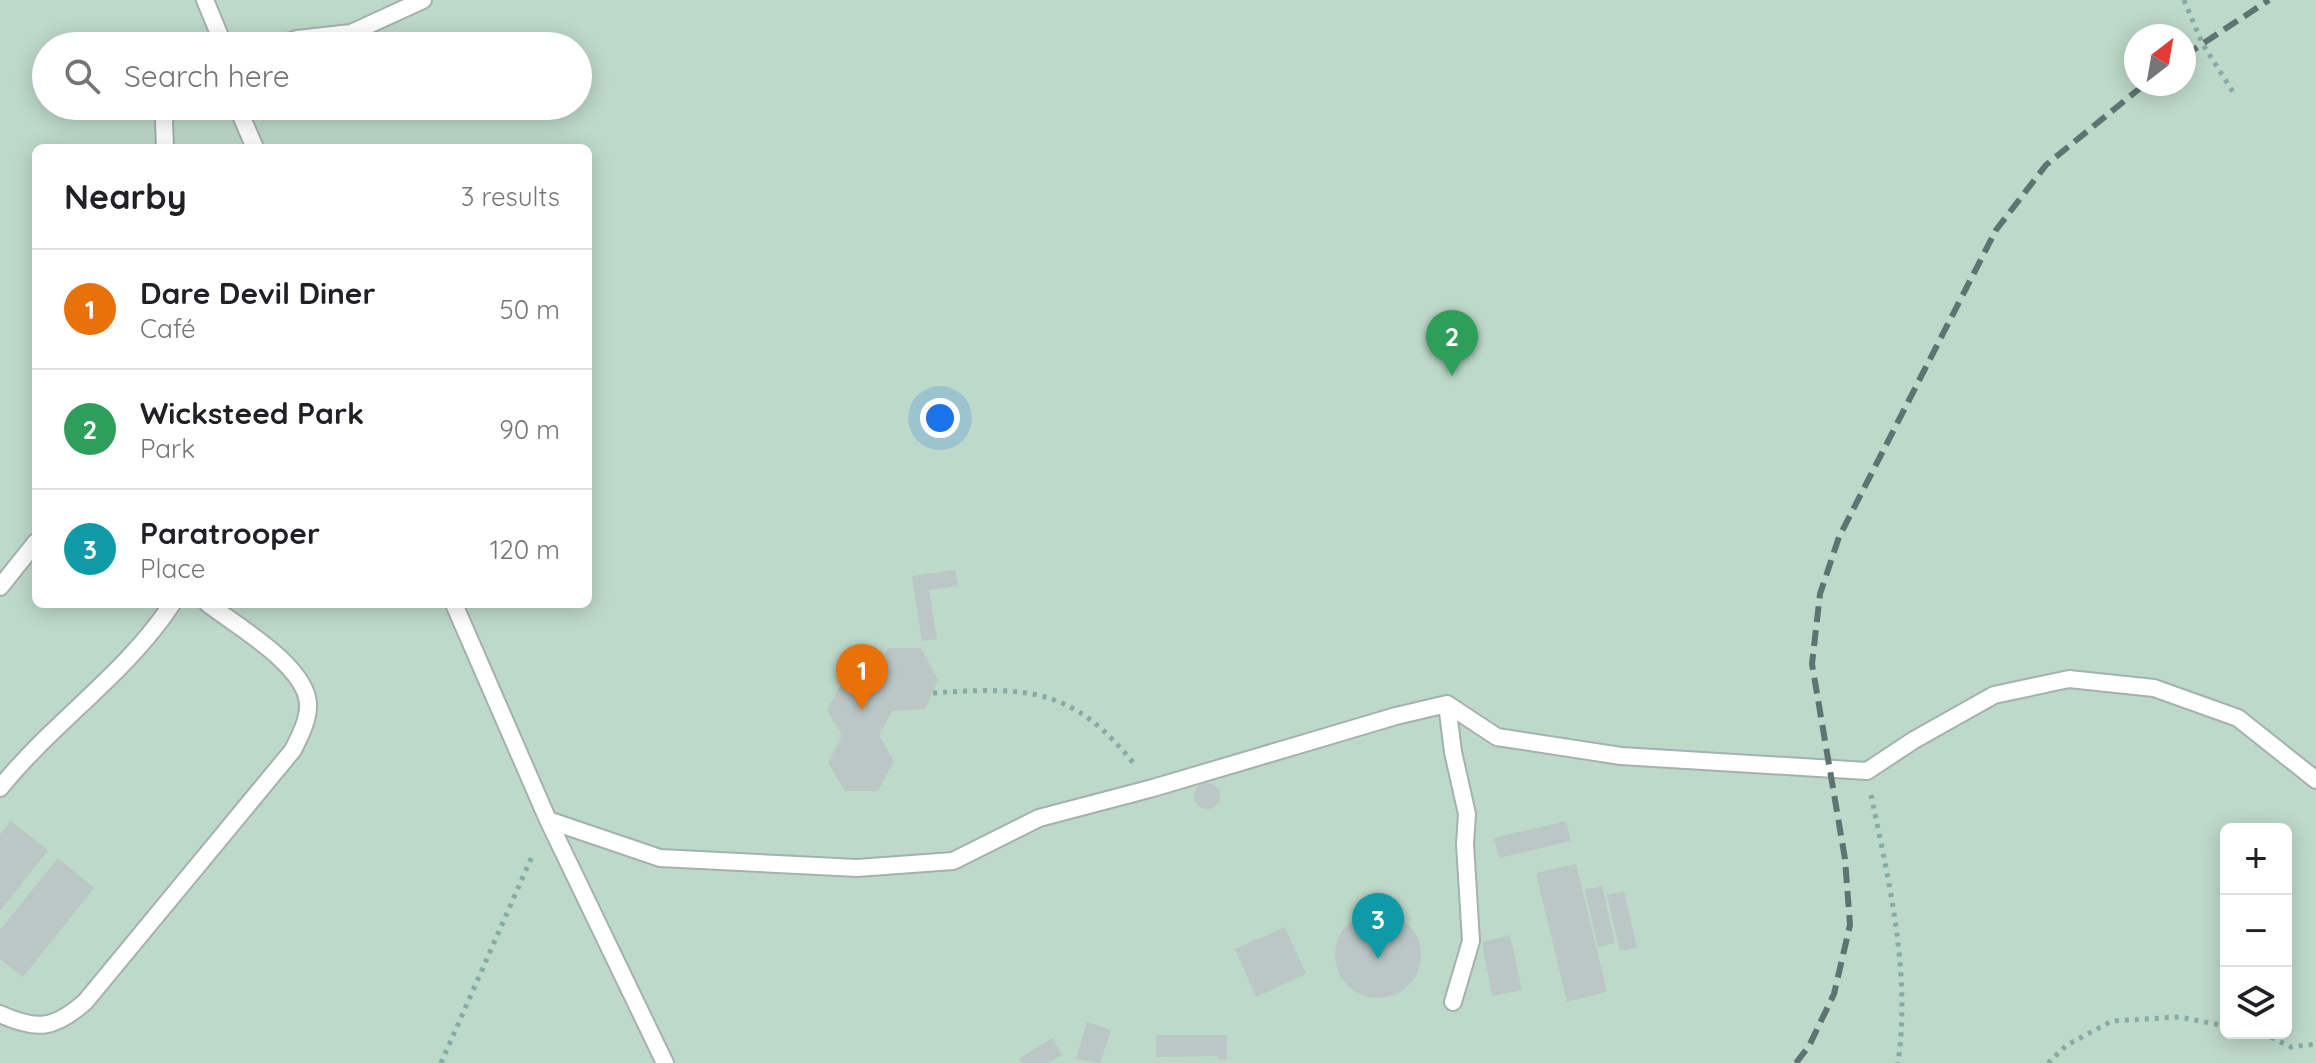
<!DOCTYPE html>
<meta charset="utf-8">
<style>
:root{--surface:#fff;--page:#f6f6f6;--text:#202124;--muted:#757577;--line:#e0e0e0;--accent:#0f766e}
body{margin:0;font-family:Quicksand,sans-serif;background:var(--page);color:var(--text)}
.controls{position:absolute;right:24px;bottom:24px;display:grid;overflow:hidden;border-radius:12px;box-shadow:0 4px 20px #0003}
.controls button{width:72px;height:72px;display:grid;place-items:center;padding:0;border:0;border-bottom:2px solid var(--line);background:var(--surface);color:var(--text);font:40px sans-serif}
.compass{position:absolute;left:2124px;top:24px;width:72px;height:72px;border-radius:50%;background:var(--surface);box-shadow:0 4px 20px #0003;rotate:31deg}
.you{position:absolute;left:940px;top:418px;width:28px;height:28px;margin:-20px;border:6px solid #fff;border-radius:50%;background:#1a73e8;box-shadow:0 0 0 12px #1a73e833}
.badge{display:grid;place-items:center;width:52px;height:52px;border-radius:50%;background:var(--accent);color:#fff;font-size:26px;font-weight:700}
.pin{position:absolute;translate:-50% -66px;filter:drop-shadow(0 2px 4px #0008)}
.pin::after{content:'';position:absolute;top:42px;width:28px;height:24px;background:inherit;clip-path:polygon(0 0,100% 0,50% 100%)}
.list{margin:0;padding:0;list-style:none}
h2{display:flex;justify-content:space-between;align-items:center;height:104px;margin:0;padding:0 32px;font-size:34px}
h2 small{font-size:26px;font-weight:400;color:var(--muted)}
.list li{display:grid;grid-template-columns:52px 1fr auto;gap:24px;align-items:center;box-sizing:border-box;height:120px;padding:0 32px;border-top:2px solid var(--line)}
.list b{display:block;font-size:30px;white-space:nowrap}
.list p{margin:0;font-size:26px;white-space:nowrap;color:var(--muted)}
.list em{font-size:26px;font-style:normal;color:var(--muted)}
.icon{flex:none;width:44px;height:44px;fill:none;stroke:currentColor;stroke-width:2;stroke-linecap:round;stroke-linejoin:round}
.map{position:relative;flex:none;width:2316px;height:1063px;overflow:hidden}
.search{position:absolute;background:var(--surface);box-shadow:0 4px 20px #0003;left:32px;top:32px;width:560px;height:88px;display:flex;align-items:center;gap:20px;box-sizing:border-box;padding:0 28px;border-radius:44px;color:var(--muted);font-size:30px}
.panel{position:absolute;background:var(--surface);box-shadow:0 4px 20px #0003;left:32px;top:144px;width:560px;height:464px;border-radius:12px}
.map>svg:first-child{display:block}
.green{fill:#bdd9c9;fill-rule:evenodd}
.building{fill:#bac7c4}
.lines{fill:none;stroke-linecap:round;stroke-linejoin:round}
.lane-casing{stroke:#a5b1af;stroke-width:20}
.path{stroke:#86aaa4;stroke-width:5;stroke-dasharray:4 6;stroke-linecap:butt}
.lane{stroke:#fff;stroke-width:16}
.rail{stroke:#5e7472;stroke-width:6;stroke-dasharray:16 8;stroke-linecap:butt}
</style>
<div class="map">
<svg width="2316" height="1063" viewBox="0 0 2316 1063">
<rect width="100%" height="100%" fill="#e1eae8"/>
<!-- green -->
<path class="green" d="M0,0H2316V1063H0ZM2136,36H2184V84H2136ZM46,46H578V106H46ZM36,148H588V604H36ZM2226,829H2286V1033H2226Z"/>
<!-- building -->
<path class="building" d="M955,570L958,586L929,590L937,639L922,641L912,576Z
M888,648H921L938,680L925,709L892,711L879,735L894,761L878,791H845L828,763L842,735L827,710L844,679L872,678Z
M1194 796a13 13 0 1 1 26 0a13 13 0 1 1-26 0Z
M11,821L48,850L0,911V834Z
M1566,821L1571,841L1499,858L1494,838Z
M58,858L94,888L23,977L0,959V930Z
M1576,864L1607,992L1567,1002L1536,873Z
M1602,886L1615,943L1598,947L1585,890Z
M1624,891L1637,948L1620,951L1607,895Z
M1335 955a43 43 0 1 1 86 0a43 43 0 1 1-86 0Z
M1285,927L1306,974L1256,997L1235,949Z
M1510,935L1522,990L1492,996L1482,942Z
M1087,1022L1111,1030L1100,1063L1076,1059Z
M1156,1035H1227V1060L1218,1059V1056L1156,1057Z
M1052,1038L1062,1055L1048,1063H1022L1019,1059Z"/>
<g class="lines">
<!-- lane casing -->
<g class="lane-casing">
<path id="lane" d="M205,0L224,46
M275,46L297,39L351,33L423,0
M237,106L255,148
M165,148L164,121L168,106
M0,587L36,542
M454,604L548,820L660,858L857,868L953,861L1039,818L1153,788L1396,716L1447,704L1497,737L1621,756L1867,771L1914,740L1994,695L2069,679L2154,688L2238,718L2316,780
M1447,704L1453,752L1467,814L1465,844L1471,941L1453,1002
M0,788C53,722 125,675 172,604
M548,820L665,1063
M0,1014C37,1031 54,1029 85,1002L293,750C300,736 309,719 308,703C305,665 237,626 208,604"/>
</g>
<!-- path -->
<path class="path" d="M2184,0L2202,43L2233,92
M933,693C1027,687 1072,686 1135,765
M1871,795C1889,881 1911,974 1898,1063
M2262,1033L2291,1047L2316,1044
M441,1063L533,854
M2048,1063L2067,1045L2112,1021L2179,1017L2226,1026"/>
<!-- lane -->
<use href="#lane" class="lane"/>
<!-- rail -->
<path class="rail" d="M2184,56L2269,0
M1796,1063L1809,1046L1834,994L1850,925L1845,859L1812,664L1820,594L1839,537L1996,230L2046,165L2145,84"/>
</g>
</svg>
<div class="controls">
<button>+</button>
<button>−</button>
<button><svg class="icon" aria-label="layers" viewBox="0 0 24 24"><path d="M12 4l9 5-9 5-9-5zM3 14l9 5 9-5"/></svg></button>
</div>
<svg class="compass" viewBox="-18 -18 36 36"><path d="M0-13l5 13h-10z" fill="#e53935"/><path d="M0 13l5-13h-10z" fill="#757577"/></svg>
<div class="you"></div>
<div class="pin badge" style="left:862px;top:710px;background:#e8710a">1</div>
<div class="pin badge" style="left:1452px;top:376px;background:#2e9e5b">2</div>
<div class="pin badge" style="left:1378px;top:959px;background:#0f9aa8">3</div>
<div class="search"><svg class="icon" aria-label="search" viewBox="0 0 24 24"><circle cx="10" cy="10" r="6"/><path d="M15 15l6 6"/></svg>Search here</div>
<section class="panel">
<h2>Nearby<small>3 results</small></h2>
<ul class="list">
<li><span class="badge" style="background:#e8710a">1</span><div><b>Dare Devil Diner</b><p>Café</p></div><em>50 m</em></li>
<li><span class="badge" style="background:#2e9e5b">2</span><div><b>Wicksteed Park</b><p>Park</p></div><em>90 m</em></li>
<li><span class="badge" style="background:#0f9aa8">3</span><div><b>Paratrooper</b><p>Place</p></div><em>120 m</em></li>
</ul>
</section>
</div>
